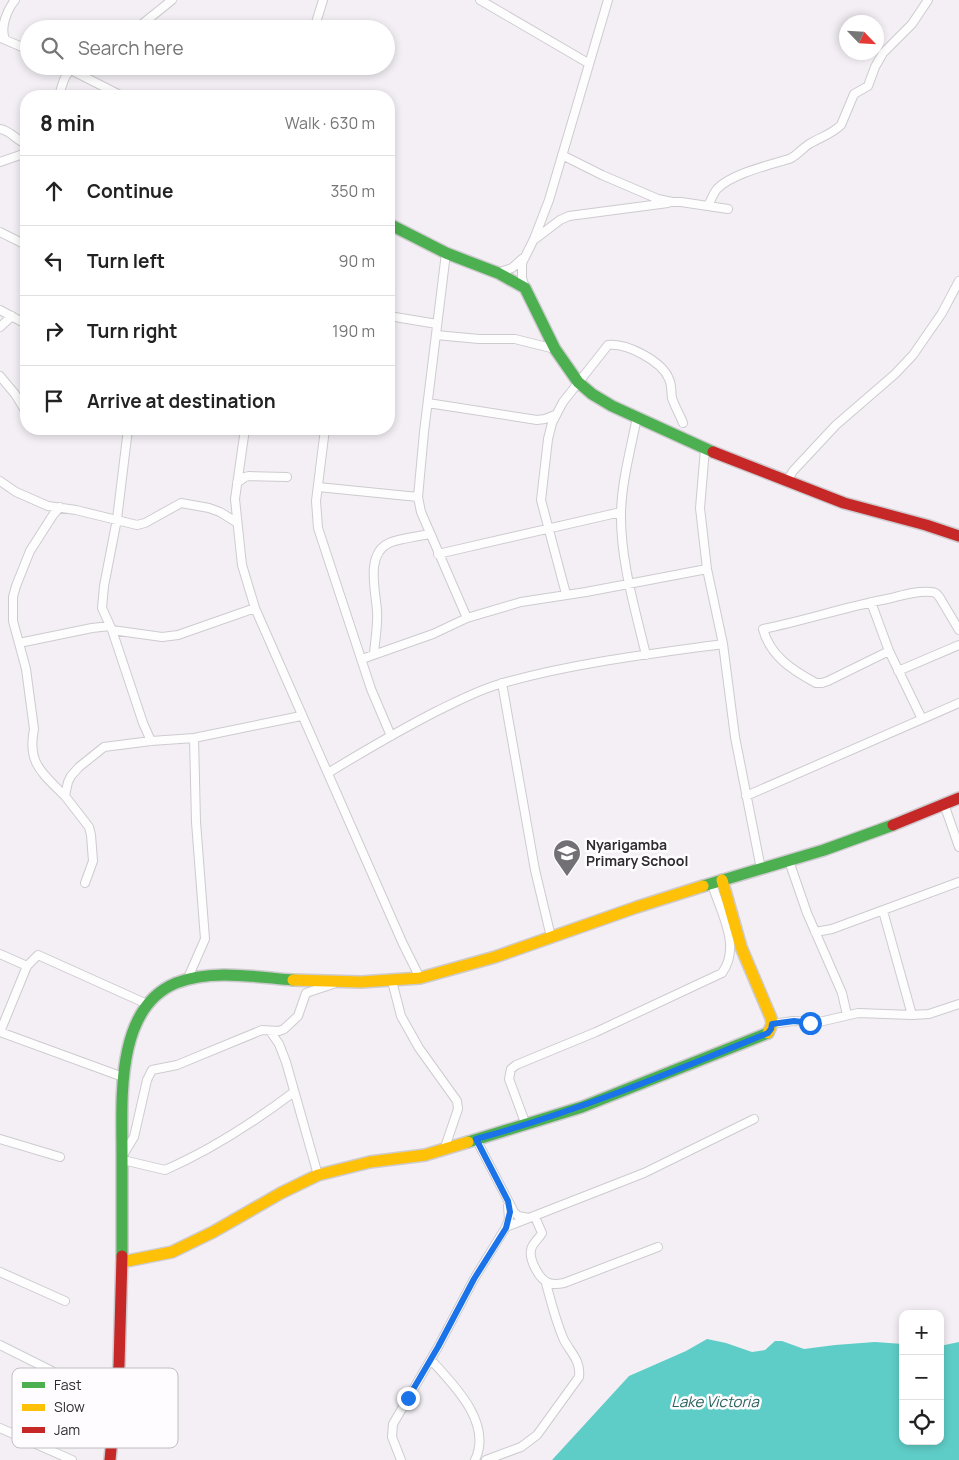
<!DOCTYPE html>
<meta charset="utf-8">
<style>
:root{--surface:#fff;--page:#f6f6f6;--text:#222;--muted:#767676;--line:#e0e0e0}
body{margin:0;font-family:Manrope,sans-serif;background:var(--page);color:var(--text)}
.controls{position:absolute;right:15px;bottom:15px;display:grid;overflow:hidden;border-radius:10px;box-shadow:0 2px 8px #0003}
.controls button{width:45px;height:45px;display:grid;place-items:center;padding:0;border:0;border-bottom:1px solid var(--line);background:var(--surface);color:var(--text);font:25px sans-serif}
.compass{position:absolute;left:839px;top:15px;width:45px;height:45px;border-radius:50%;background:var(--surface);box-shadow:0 2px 8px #0003;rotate:115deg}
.stop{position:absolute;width:15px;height:15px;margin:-11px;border:4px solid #1a73e8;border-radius:50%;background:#fff}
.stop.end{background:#1a73e8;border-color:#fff;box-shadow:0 1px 5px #0008}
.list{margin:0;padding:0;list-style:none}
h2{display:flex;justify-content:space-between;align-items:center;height:65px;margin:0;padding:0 20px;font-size:21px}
h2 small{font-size:16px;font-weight:400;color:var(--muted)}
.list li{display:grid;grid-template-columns:32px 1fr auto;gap:15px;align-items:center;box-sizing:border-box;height:70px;padding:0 20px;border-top:1px solid var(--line)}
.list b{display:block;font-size:19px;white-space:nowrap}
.list em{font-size:16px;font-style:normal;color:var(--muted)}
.icon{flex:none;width:28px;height:28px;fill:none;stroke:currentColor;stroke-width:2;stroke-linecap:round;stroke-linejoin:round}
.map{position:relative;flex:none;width:959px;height:1460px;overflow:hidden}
.search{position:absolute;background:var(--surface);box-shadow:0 2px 8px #0003;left:20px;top:20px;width:375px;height:55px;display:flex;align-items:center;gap:12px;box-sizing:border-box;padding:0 18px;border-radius:28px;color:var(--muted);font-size:19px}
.panel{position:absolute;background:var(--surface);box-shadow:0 2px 8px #0003;left:20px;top:90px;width:375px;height:345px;border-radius:20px}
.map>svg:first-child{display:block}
.water{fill:#5fcdc7}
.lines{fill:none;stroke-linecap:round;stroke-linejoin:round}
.street-casing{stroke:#cecbcf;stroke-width:10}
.fast-casing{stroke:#cecbcf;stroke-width:14}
.slow-casing{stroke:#cecbcf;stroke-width:14}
.jam-casing{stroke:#cecbcf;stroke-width:14}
.street{stroke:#fdfdfe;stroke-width:8}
.fast{stroke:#4caf50;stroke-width:11}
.slow{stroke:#ffc107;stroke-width:11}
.jam{stroke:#c62828;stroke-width:11}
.route{stroke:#1a73e8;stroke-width:6}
.labels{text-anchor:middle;stroke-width:5;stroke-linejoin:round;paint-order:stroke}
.poi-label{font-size:14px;font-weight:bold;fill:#2e2c30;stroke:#fefcfe;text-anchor:start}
.water-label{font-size:15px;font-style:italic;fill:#29635d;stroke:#fefcfe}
.key{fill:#fefcfe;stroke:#c0bec0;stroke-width:1}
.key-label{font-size:14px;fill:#2e2c30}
</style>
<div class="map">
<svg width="959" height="1460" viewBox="0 0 959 1460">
<rect width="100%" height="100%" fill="#f3eff5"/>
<!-- water -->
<path class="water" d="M707,1339L726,1343L752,1352L765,1350L775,1341H782L804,1349L835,1345L875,1342L903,1344V1441H940V1346L959,1342V1460H552L629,1376L686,1351Z"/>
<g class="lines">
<!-- street casing -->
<g class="street-casing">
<path id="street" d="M480,0L588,63
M136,29L172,0
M314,29L323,0
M1,38L29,50
M5,39C0,27 7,10 15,0
M63,66L122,96
M59,96C62,86 64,74 73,68
M0,129C11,131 16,140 26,144
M562,155L602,175L658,199L672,202H681L728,209
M0,162L26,153
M708,206C711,200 713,194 717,189C731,174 769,165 789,159C797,156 803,147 811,143C821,137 832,134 841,125L854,94L868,86L875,67L883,53L912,24L928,0
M0,232L26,245
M535,239L560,220L569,216L668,203
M446,253L424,432L418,497L421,512L467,618
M497,273L512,268L522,259
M525,288L522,278V263L534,239L549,200L608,0
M0,310L26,324
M389,316L437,324
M0,327L12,316
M436,335L479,339H515L555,349
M0,376L15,394L26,412
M428,403L537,420L545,419L555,415
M637,417C631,448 622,480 621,512C620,559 635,609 646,655
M128,429L117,519L104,586L102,608L112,630L143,723L151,741
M245,429L235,499L242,565L255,608L403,944L420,978
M325,429L316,501L318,528L371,689L391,736
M705,449L700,508L707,569L723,644L735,737L761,869
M0,481L16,492L48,506L76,510L137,525L145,523L181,503L209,508L220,512L236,522
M787,481L793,471L836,425L895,374L913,355L942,313L959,281
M237,483L245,477L249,476L287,477
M318,487L418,497
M60,507L53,515L30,551L16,586L13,597V621L26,669L34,729C27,763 42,773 65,796
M438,554L621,512
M566,594L541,500L548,439L552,423L563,402L608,345C627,343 662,361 669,379C672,385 671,392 672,398C675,407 680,415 683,423
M871,602L889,651L922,719
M112,630L162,637L178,635L255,608
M19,643L92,628L110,626
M889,651L828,681L822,683H816C792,670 770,656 763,629C803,621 842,608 882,600C898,597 915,590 931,592C936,592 937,594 940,598L959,630
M374,654C375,640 378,625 377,611C376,592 365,554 389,543C398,539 419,536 430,534
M362,659L433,634L467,618L521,602L586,592L707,569
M898,671L959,645
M502,683L535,870L551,937
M328,773C364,751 400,730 437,711C458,701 480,689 503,683C573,663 650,654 723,644
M746,796L959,703
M944,804L959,847
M789,861L807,913L842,993L847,1015
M85,883L93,861L91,835L89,827L65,796L68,782L71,776L79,767L104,747L151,741L194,738L301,716
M883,911L912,1015
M815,932L832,929L959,882
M0,954L27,966
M187,980L205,939L196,822L194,738
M392,981L401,1016L419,1048L457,1101L458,1109L444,1150
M772,1024L793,1021L819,1022L858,1013L912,1015L929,1014L959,1004
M270,1031L279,1044L286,1062L318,1175
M0,1032L27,966L38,955L147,1004
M0,1032L123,1077
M526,1125L509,1079L511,1069L516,1065L596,1032L722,973C742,946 720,911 712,884
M0,1139L60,1157
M476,1139L514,1212L518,1216L529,1218L644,1173L754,1119
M123,1155L134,1137L147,1080L152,1070L177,1065L262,1030L279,1031L284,1029L298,1016L306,993L333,984
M123,1160L165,1170C211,1150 254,1122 294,1092
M535,1217L542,1233C539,1239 532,1243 531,1250C529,1259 539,1280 549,1283C554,1285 559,1284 564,1283L658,1247
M506,1227L529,1218
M0,1272L65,1301
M0,1345L52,1371
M431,1360C453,1384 493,1423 475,1460
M0,1428L72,1460
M401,1460L392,1437L393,1424L438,1347L474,1279L506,1227L509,1219L508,1206
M486,1460L521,1447L537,1435L579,1377C581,1361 571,1353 564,1340C556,1322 551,1302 546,1283"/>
</g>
<!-- fast casing -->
<g class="fast-casing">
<path id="fast" d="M389,224L446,253L498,273L525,288L555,349L578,382L592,394L612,406L713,452
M703,886L824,850L893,825
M468,1142L582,1107L768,1033
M122,1256C122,1222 122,1188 122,1154C122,1100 115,1008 176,983C212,969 255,977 293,980"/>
</g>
<!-- slow casing -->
<g class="slow-casing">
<path id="slow" d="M722,880L741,947L771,1018L772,1024L768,1033
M293,980L361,982L420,978L495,957L637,907L703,886
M122,1262L172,1252L213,1232L281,1193L318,1175L370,1162L425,1155L468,1142"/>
</g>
<!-- jam casing -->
<g class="jam-casing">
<path id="jam" d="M713,452L844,503L926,525L959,536
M893,825L959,798
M110,1460L119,1365L122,1256"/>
</g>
<!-- street -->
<use href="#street" class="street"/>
<!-- fast -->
<use href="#fast" class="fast"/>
<!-- slow -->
<use href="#slow" class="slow"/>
<!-- jam -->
<use href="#jam" class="jam"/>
</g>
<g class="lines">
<!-- route -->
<path class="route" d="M408,1398L438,1347L474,1279L506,1228L510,1212L508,1201L476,1139C576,1112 672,1072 768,1033L771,1029L772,1024L794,1021L810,1023"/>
</g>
<!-- icons -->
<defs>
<g id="school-pin" transform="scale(1.4375)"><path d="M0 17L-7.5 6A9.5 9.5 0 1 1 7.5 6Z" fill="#737075" stroke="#fefcfe"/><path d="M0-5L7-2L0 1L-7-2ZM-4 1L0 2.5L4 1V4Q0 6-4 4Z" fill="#fff"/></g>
</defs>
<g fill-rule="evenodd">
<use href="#school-pin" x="567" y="853"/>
</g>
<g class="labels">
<!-- poi labels -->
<g class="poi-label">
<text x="586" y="850">Nyarigamba<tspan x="586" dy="16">Primary School</tspan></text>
</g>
<!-- water labels -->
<g class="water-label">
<text x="715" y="1407">Lake Victoria</text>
</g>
</g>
<!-- legend -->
<rect x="12" y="1368" width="166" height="80" rx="8" class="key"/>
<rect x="22" y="1382" width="23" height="6" fill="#4caf50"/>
<rect x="22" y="1404" width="23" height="7" fill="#ffc107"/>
<rect x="22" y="1427" width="23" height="6" fill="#c62828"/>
<g class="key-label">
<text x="54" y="1390">Fast</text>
<text x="54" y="1412">Slow</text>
<text x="54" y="1435">Jam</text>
</g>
</svg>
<div class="controls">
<button>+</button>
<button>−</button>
<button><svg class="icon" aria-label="locate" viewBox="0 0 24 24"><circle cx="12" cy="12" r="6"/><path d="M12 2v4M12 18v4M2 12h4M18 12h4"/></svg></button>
</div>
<svg class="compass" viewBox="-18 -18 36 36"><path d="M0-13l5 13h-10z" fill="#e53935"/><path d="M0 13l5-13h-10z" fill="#767676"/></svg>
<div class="stop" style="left:810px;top:1023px"></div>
<div class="stop end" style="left:408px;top:1398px"></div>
<div class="search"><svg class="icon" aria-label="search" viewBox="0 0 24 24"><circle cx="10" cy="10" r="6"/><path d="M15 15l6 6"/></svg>Search here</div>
<section class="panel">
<h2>8 min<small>Walk · 630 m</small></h2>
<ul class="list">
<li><svg class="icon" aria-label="ahead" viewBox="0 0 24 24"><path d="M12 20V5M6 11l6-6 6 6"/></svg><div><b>Continue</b></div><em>350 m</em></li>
<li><svg class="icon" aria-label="left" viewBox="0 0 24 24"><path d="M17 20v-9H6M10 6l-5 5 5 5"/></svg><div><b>Turn left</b></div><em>90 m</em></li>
<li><svg class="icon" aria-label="right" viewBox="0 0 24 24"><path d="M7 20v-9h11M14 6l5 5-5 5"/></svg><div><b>Turn right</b></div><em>190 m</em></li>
<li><svg class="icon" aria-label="arrive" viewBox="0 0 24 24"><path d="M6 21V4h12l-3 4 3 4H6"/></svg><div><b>Arrive at destination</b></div></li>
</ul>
</section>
</div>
